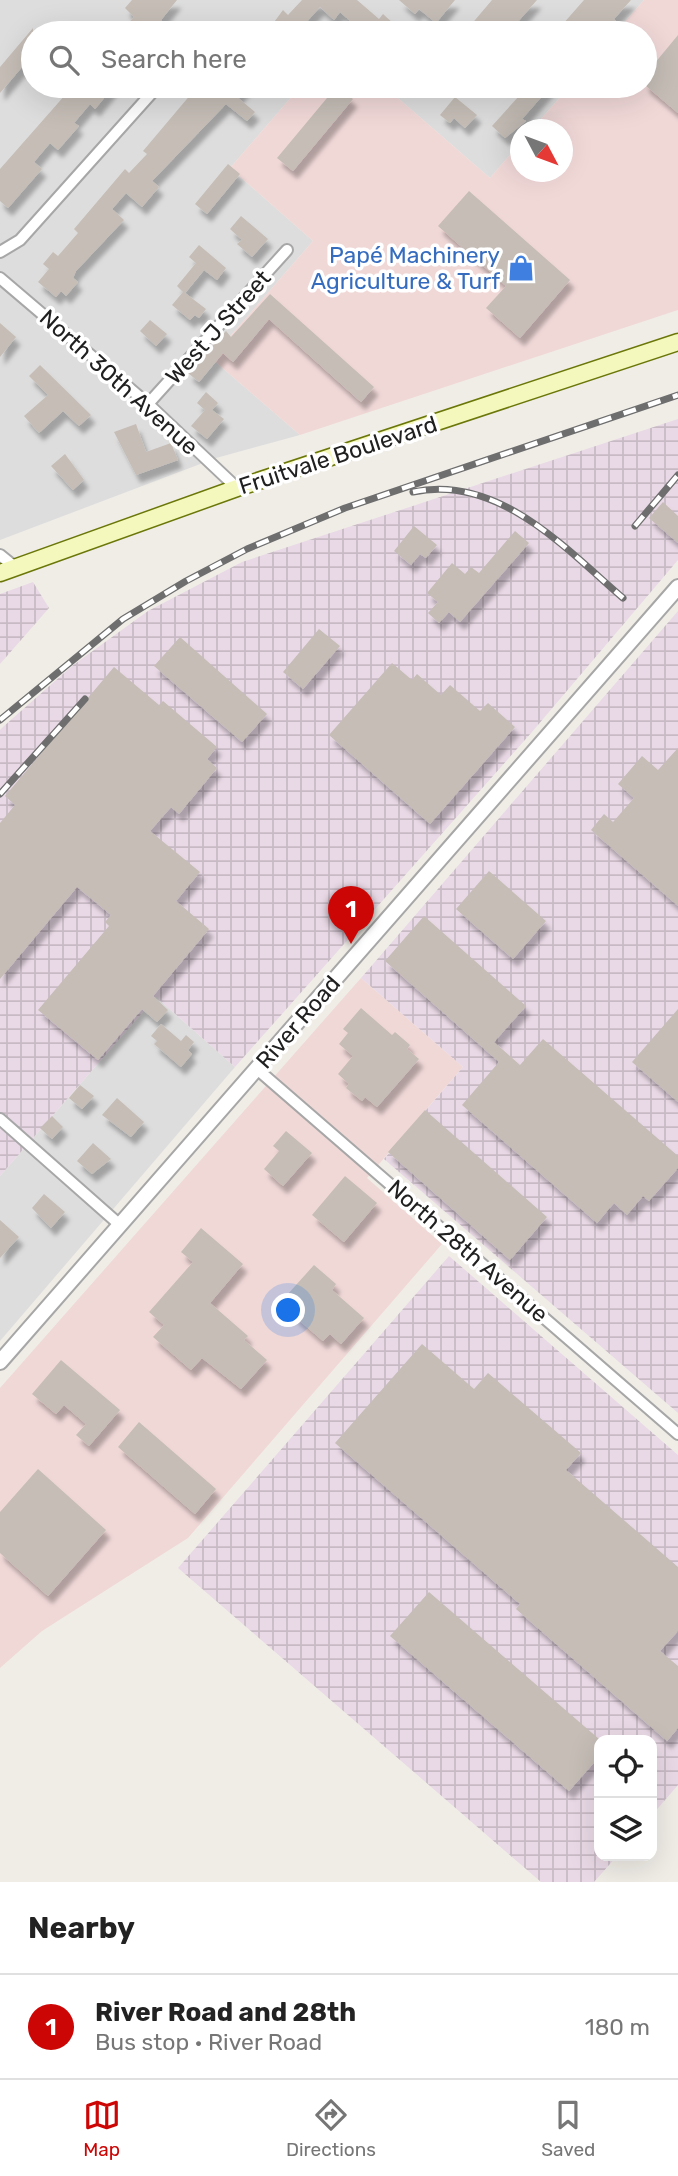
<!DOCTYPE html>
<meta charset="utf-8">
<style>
:root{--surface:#fff;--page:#f2f2f2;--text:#222;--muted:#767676;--line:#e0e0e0;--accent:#cc0505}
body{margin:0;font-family:Rubik,sans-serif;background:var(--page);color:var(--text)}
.controls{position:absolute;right:21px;bottom:21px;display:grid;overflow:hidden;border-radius:14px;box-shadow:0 7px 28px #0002}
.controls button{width:63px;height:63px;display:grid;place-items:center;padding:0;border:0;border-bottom:2px solid var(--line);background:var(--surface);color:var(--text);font:35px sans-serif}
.compass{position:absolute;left:510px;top:119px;width:63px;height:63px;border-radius:50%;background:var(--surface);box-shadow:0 7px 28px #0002;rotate:131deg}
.you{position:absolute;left:289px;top:1311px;width:24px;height:24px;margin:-18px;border:5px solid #fff;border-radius:50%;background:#1a73e8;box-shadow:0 0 0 10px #1a73e833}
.badge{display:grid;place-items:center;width:46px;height:46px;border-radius:50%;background:var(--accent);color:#fff;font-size:23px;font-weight:700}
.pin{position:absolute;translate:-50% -58px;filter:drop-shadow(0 2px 4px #0008)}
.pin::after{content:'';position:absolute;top:37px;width:24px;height:21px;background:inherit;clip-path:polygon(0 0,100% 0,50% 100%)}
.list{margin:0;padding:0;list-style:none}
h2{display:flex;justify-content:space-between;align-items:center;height:91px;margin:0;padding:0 28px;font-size:30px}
h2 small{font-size:23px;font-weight:400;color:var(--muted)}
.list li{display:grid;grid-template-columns:46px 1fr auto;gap:21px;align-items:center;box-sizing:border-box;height:105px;padding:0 28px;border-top:2px solid var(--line)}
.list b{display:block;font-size:26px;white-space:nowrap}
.list p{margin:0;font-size:23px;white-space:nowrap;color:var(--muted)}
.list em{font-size:23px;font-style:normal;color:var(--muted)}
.icon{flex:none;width:38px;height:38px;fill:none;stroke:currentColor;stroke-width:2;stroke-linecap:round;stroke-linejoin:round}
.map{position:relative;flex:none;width:678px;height:1882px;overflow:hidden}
.search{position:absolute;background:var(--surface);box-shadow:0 7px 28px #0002;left:21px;right:21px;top:21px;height:77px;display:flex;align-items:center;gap:18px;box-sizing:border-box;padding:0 24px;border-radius:38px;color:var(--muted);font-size:26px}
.sheet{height:196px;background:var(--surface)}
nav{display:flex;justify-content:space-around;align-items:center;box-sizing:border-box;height:98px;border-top:2px solid var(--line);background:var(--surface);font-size:19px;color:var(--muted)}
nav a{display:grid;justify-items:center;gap:4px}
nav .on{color:var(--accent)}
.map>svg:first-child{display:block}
.residential{fill:#dedddd}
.commercial{fill:#f0d8d7}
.industrial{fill:url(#industrial-grid)}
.building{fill:#c5bdb6;filter:url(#shadow)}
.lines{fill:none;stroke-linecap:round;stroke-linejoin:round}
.minor-casing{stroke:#a7a7a7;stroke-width:14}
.tertiary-casing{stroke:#a7a7a7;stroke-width:18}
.secondary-casing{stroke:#6b7708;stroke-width:19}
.minor{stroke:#fff;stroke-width:10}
.tertiary{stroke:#fff;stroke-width:14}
.secondary{stroke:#f5f8bd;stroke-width:16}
.rail-casing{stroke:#6e6e6e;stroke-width:7}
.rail{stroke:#fff;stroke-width:4.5;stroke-dasharray:13;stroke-linecap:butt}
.labels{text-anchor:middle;stroke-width:7;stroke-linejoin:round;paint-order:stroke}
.shop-label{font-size:23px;fill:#366cbe;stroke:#fff;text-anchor:end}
.street-label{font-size:23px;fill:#202020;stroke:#fff}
</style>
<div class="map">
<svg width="678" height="1882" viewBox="0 0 678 1882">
<defs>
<pattern id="industrial-grid" width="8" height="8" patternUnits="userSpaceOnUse" patternTransform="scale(1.75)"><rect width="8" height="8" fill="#e9d9e6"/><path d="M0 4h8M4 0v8" fill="none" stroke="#c8bac5"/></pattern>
<filter id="shadow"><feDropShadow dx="4.5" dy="8" stdDeviation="2" flood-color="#0004"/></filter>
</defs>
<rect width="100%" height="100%" fill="#f0ede7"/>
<!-- residential -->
<path class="residential" d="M0,0H644L615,33H33V86H301L230,168L313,241L211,358L300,435L216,458L0,540Z
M384,86H570L532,129L520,130V143L490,178Z
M156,997L235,1067L0,1341V1176Z"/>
<!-- commercial -->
<path class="commercial" d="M644,0H678V310L300,435L211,358L313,241L230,168L301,86H384L490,178L520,143V172H562V130L532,129L570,86H645V33H615Z
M361,978L463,1067L367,1178L442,1244L188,1538L42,1631L0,1668V1388Z"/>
<!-- industrial -->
<path class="industrial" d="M678,419V560L532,732L235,1067L156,997L0,1176V730L4,726L72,666L148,611L242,562Z
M33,582L49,608L0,664V594Z
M678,611V1413L384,1159L463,1067L361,978Z
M449,1256L678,1455V1785L652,1815V1740H599V1856H617L594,1882H541L178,1568Z"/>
<!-- building -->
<path class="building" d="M132,0H177L161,20L167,26L161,33H119L134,17L125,8Z
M302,0H357L379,19L383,14L394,24L385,33H354L358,28L340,12L334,20L320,7L302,27L310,33H266L283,10L288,15Z
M399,0H455L436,23L419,9L415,14Z
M492,0H537L508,33H464Z
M584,0H631L614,19L617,22L609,30L606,27L600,33H555Z
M33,28V54L0,93V67Z
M678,35V113L645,85V75Z
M73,86H114L95,109L90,104L74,123L79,126L58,150L50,143L34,162L42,169L8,208L0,201V169Z
M207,86H247L237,97L255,112L247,121L226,104L152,181L159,187L142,207L126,193L112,209L124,220L76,271L73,278L78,282L66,296L61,291L56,297L38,282L49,269L43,264L53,252L58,256L78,233L74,229L125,169L129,173L147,154L143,151L197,87L203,91Z
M337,86L353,99L293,171L277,158Z
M528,86H551L522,119L526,121L505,138L492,126Z
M455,97L477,115L465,128L454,118L450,123L440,115Z
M228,164L240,174L207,214L195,204Z
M469,191L570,280L520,338L486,308L506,286L438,226Z
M241,216L268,239L252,257L237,244L242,240L230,229Z
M199,245L226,268L217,280L204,270L185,293L206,309L199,318L195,315L190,320L172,305L183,292L177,286L196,263L189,257Z
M270,294L374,387L361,402L269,319L233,362L223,353L199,382L188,373L226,331L231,337Z
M150,320L167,334L156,346L140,331Z
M0,323L16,337L0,357Z
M40,365L91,415L79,426L63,411L39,433L24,416L48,395L29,376Z
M206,392L218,403L212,410L224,419L207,439L191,426L205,410L197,403Z
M136,424L146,452L171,443L178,460L136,475L114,432Z
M65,454L84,480L73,490L51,466Z
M663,502L678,516V543L649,518Z
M414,526L437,545L426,558L420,554L411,565L394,551Z
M515,531L529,543L460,622L449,612L439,623L428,613L438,602L427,593L452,563L465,574L471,567L479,573Z
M319,629L340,646L303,689L283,672Z
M180,637L267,714L242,742L154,666Z
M392,663L412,680L417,674L441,695L450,685L480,711L488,703L515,727L430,824L329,735Z
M114,667L159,705L163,701L217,747L207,759L217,768L179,814L171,807L150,831L200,872L176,901L209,929L153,996L168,1010L157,1022L142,1009L98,1060L38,1010L109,926L105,922L111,915L77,887L0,979V823L15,805L5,796Z
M678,748V906L591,830L604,814L613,822L634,798L618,784L642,756L658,770Z
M489,871L546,921L513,959L456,909Z
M424,916L526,1006L494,1042L520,1065L543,1039L678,1156V1168L649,1201L643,1196L627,1215L614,1203L597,1223L462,1105L499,1062L385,961Z
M361,1008L392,1035L395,1032L410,1045L407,1049L419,1059L377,1107L365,1097L362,1101L346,1088L349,1084L338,1074L353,1056L339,1044L348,1033L343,1029Z
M678,1009V1102L632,1062Z
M161,1024L181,1041L186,1035L194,1042L188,1050L192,1054L181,1067L154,1044L157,1041L151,1036Z
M80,1085L94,1096L82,1109L69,1098Z
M117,1098L144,1122L131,1137L102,1115Z
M425,1110L547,1217L510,1260L388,1152Z
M52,1116L63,1127L52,1139L40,1128Z
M286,1131L312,1153L283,1186L264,1169L279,1151L273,1146Z
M93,1143L111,1159L92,1174L77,1161Z
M345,1176L377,1203L344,1242L312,1215Z
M44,1194L65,1212L51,1228L32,1208Z
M0,1220L19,1237L0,1258Z
M201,1228L243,1264L210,1303L248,1336L244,1340L267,1360L241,1389L202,1358L191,1370L153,1337L164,1325L149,1312L193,1262L181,1252Z
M314,1265L336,1284L332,1290L364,1318L341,1344L330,1334L323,1341L293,1315L300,1306L287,1295Z
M422,1344L474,1389L488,1373L581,1453L566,1470L678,1567V1631L660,1651L678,1666V1728L667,1741L516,1609L520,1604L335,1443Z
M61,1360L120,1410L89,1446L76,1435L86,1424L64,1405L56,1414L32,1394Z
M139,1422L216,1489L195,1514L118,1447Z
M38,1469L106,1530L48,1596L0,1553V1512Z
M429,1592L599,1739V1757L569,1791L390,1636Z"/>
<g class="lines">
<!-- minor casing -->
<g class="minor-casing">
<path id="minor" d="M205,33L207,30
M0,252L20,240L158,86
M0,278L148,404L237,488
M148,404L287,250
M0,555L16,568
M257,1069L678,1434
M0,1119L120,1225"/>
</g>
<!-- tertiary casing -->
<g class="tertiary-casing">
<path id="tertiary" d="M0,1362L678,587"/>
</g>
<!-- secondary casing -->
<g class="secondary-casing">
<path id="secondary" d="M0,573L237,488L678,342"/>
</g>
<!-- minor -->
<use href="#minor" class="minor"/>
<!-- tertiary -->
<use href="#tertiary" class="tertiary"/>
<!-- secondary -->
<use href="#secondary" class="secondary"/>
<!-- rail casing -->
<g class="rail-casing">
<path id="rail" d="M413,492C498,474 565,548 623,598
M635,526L678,475
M0,720L123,619L186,581L247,549L345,508L678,395
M0,794L85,699"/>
</g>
<!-- rail -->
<use href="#rail" class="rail"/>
</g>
<!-- icons -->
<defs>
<g id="shop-bare" transform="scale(2.1)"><path d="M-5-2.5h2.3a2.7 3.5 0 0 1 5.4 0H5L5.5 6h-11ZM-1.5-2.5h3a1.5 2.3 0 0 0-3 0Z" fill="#3f7fe0" stroke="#fff" stroke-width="2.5" paint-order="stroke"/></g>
</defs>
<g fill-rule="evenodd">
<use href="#shop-bare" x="521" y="268"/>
</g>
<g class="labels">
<!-- shop labels -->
<g class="shop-label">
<text x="500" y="263">Papé Machinery<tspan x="500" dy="26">Agriculture &amp; Turf</tspan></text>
</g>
<!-- street labels -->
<g class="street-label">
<text transform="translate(218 327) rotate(-48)" y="8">West J Street</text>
<text transform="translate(119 382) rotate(42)" y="8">North 30th Avenue</text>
<text transform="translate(338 455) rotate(-18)" y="8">Fruitvale Boulevard</text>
<text transform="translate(298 1022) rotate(-49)" y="8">River Road</text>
<text transform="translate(468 1251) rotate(41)" y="8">North 28th Avenue</text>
</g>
</g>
</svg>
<div class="controls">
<button><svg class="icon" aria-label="locate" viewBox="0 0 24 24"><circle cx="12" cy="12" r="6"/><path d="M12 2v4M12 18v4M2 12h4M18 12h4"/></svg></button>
<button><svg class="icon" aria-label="layers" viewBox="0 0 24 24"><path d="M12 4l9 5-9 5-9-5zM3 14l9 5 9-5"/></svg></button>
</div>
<svg class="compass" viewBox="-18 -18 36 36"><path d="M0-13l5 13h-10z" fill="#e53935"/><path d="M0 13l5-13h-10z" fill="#767676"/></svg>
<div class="you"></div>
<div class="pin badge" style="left:351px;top:944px">1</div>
<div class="search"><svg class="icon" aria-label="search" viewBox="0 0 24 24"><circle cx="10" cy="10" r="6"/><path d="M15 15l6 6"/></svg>Search here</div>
</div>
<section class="sheet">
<h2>Nearby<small></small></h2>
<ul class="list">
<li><span class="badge">1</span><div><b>River Road and 28th</b><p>Bus stop · River Road</p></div><em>180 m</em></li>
</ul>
</section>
<nav>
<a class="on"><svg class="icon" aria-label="map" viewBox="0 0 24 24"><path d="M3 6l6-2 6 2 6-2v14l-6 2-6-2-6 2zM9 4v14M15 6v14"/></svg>Map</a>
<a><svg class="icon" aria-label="directions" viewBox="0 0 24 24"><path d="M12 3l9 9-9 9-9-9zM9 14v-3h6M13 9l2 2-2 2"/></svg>Directions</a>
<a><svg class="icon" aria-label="saved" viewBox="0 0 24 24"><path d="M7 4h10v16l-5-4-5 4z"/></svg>Saved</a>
</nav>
